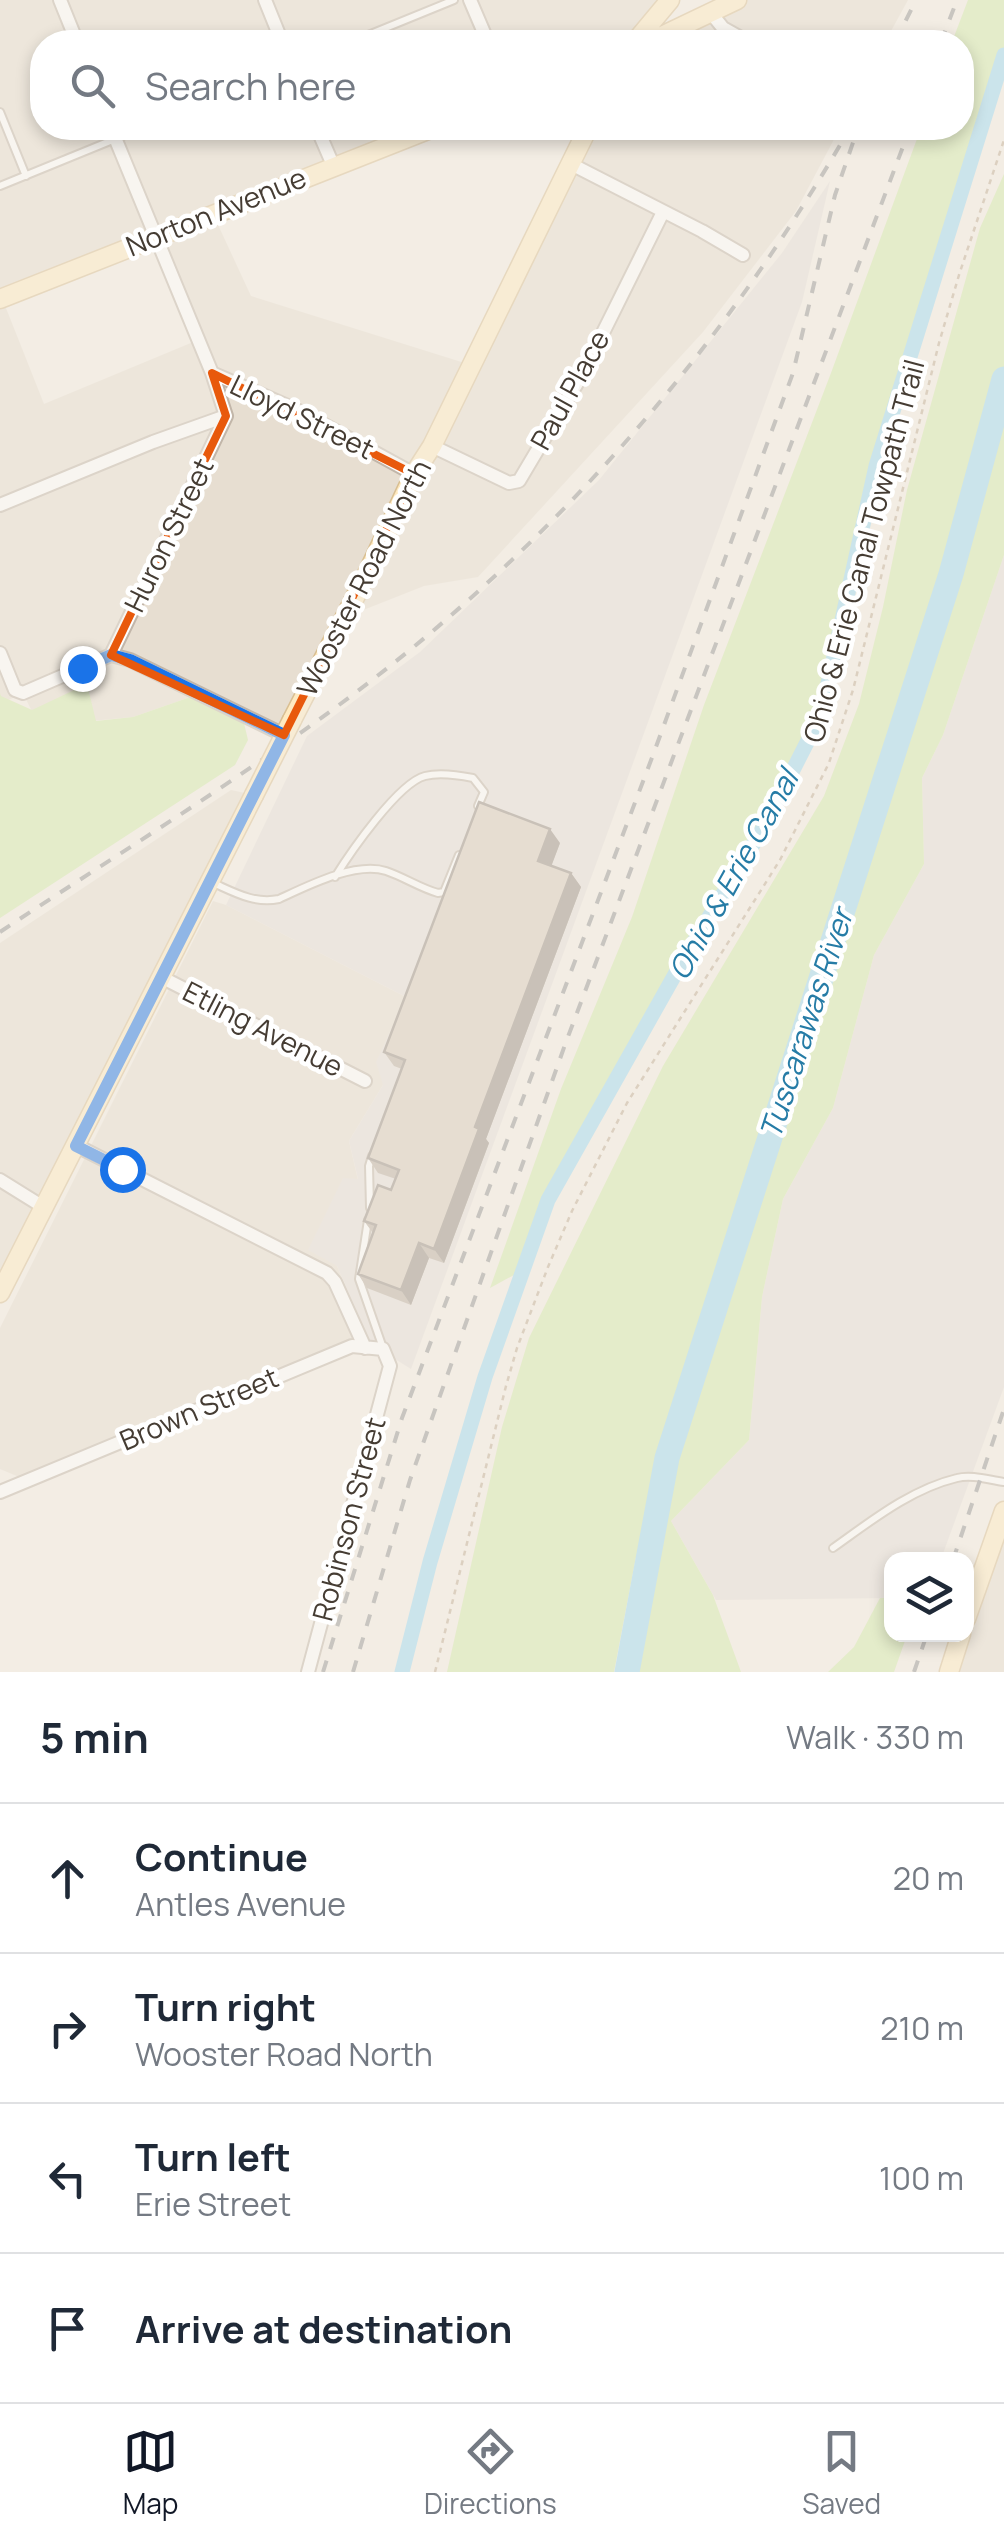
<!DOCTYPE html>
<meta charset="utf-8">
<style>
:root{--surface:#fff;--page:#f6f6f7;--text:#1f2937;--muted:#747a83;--line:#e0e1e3;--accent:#111827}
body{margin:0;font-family:Manrope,sans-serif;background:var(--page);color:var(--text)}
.controls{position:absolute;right:30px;bottom:30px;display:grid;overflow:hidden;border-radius:20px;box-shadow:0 5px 15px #0003}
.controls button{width:90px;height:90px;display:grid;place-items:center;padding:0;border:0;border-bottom:2px solid var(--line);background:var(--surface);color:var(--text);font:50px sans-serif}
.stop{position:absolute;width:30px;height:30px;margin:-22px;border:8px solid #1a73e8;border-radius:50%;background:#fff}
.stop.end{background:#1a73e8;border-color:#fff;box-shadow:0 2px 10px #0008}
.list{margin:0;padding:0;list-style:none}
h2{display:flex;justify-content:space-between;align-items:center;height:130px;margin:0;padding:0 40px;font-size:42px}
h2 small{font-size:32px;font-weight:400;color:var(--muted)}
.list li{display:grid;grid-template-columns:65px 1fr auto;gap:30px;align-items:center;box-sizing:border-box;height:150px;padding:0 40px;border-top:2px solid var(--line)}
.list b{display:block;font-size:38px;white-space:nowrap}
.list p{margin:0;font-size:32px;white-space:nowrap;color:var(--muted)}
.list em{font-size:32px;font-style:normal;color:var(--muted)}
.icon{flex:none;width:55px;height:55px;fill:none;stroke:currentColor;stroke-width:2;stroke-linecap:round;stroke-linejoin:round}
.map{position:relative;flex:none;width:1004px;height:1672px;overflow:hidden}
.search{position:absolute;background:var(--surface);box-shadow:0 5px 15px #0003;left:30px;right:30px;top:30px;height:110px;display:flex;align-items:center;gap:25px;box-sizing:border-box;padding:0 35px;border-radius:40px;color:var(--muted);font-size:38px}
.sheet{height:730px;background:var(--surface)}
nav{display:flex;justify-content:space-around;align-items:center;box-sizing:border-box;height:140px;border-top:2px solid var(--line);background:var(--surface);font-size:28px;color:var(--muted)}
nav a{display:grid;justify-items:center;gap:5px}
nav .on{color:var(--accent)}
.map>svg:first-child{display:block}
.residential{fill:#e7ded1;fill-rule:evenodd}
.industrial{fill:#e5ded9}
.green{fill:#d3eaaa}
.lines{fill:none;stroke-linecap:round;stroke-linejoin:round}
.canal{stroke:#9cd9f4;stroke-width:15}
.river{stroke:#9cd9f4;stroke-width:25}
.lane-casing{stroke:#c2b6a9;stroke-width:10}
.street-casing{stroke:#c2b6a9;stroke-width:16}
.secondary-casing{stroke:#d9bf92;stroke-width:21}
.path{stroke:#c1ad96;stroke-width:2.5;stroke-dasharray:5 5;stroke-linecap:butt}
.lane{stroke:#fff;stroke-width:6}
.street{stroke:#fff;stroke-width:12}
.secondary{stroke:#ffeac1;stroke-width:18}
.rail{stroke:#949494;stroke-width:4;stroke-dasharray:12 12;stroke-linecap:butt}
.secondary-bridge-casing{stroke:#d9bf92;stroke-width:21;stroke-linecap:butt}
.secondary-bridge{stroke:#ffeac1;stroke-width:18}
.wall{fill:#baaea1}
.shaded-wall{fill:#978d83}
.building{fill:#d8cabb;stroke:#978d83;stroke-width:2.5}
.route{stroke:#1a73e8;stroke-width:12}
.marked{fill:none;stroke:#e8590c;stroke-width:8;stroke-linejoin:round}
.labels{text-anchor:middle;stroke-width:9;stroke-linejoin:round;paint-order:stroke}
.street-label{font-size:28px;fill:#453c33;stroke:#fff}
.water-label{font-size:30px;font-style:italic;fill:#267ca6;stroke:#fff}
</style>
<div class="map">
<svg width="1004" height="1672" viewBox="0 0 1004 1672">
<rect width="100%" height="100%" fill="#f3ede4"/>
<!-- residential -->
<path class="residential" d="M0,0H670L635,42H42V128H433L213,214L251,296L471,365L588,128H840L796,211L703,332L478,577L424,586L343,618L284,735L199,694L133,717L39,726L23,693L0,704ZM156,236L198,340L44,404L2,298Z
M737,0H908L885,42H649Z
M231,790L254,795L0,1293V943Z
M213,901L226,905L406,997L383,1085L349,1141L358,1180L337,1266L371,1344L247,1400L36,1484L0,1469V1328Z
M1004,1511V1672H949L967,1619Z"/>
<!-- industrial -->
<path class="industrial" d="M830,181L802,302L411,1369L371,1344L337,1266L308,1250L343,1178L358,1179L349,1141L383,1085L376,1062L406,997L226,905L307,736L420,652L599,480L782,253Z
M1004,555V1387L941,1559L892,1560L891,1598L716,1600L671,1521L749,1440L762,1297L783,1199L833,1108L874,955L924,864L922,778L943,735Z"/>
<!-- green -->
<path class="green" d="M968,0H1004V54L876,466L821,715L548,1200L523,1270L490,1288L561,1089L632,917L704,705L831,373L921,128H962V42H952Z
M1004,174V555L943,735L922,778L924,864L874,955L833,1108L783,1199L762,1297L749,1440L671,1521L713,1595L741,1672H638L659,1533L636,1557L614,1672H447L502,1427L529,1338L663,1066L824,796L859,704L883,607L907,490L980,228Z
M87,684L96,721L133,717L199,694L242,715L248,740L235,765L0,918V693L1,696L32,710Z
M880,1598H891L892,1634L907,1635L894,1672H828L854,1647Z"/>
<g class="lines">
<!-- canal -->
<path class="canal" d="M402,1672L430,1562L485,1377L548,1200L686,955L765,825L821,715L876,466L1004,55"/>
<!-- river -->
<path class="river" d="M627,1672L667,1458L951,574L1004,379"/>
<!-- lane casing -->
<g class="lane-casing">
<path id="lane" d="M351,42L454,0
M0,112L26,176
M0,186L142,128
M335,877C350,853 398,783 425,776C440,772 458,775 473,778L484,792L478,806
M211,882C234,892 253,904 279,899C307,886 356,861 386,871C404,877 420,888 438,893L444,892L459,855
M370,1208L369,1166L372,1156
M368,1220L359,1279L383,1348
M833,1548C871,1521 911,1489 957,1478C972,1474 989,1480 1004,1482"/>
</g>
<!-- street casing -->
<g class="street-casing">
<path id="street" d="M60,0L77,42
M265,0L282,42
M470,0L488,42
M711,13L723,28L748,42
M111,128L212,373L299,411L414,474
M317,128L333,165
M571,164L702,231L743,255
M212,373L226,416
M432,446L509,483L519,481L582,375L663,212
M0,505L153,442L226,416
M0,653L15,690L23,693L111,655L130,660L284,735
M111,655L226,416
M161,977L365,1081
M77,1146L327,1273L335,1282L365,1348
M0,1180L45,1208
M0,1492L352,1346L383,1349L390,1366L308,1672"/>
</g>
<!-- secondary casing -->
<g class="secondary-casing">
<path id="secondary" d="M635,42L670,0
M649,42L737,0
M0,299L433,128
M292,720L367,574L414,474L432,446L588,128
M0,1293L254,795
M966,1619L1004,1511
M949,1672L961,1634"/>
</g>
<!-- path -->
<path class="path" d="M435,1672L506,1386L517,1348L548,1267L572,1211L627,1103L780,860L829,763L853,690L939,343L959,275L1004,140"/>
<!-- lane -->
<use href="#lane" class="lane"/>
<!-- street -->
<use href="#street" class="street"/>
<!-- secondary -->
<use href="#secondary" class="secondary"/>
<!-- rail -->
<path class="rail" d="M895,42L916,0
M941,42L957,0
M0,932C140,839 286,752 416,645C588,503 731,332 843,140
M953,1560L1004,1409
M323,1672L402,1418L653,755L793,373L835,195L858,128
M353,1672L410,1480L566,1042L910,128
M914,1672L927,1634"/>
<!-- secondary-bridge casing -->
<g class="secondary-bridge-casing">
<path id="secondary-bridge" d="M254,795L292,720"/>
</g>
<!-- secondary-bridge -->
<use href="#secondary-bridge" class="secondary-bridge"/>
</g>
<!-- wall -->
<path class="wall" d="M560,843L551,866L571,873L581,887L486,1139L489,1143L444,1263L429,1258L411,1305L367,1288L358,1274L373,1233L364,1221L391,1190L396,1179L378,1173L368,1158L402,1069L394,1066L384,1052Z"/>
<!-- shaded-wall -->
<path class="shaded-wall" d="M550,829L560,843L548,875L538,861Z
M571,873L581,887L486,1139L489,1143L444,1263L434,1249L475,1127Z
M419,1243L429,1258L411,1305L401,1290Z"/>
<!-- building -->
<path class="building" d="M479,802L550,829L538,861L571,873L475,1127L479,1129L434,1249L419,1243L401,1290L358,1274L376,1225L364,1221L378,1185L391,1190L399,1170L368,1158L405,1060L384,1052Z"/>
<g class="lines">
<!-- route -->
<path class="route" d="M82,668L111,655L130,660L284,735L76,1146L122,1169"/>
</g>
<!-- marked area -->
<path d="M0 0H1004V1672H0ZM212,373L414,474L284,735L111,655L226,416Z" fill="#f3ede4" fill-opacity=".55" fill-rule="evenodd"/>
<path class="marked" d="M212,373L414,474L284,735L111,655L226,416Z"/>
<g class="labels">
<!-- street labels -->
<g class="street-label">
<text transform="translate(216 212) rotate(-22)" y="10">Norton Avenue</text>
<text transform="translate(570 390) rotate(-61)" y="10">Paul Place</text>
<text transform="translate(302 417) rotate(26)" y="10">Lloyd Street</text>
<text transform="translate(169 535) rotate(-64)" y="10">Huron Street</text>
<text transform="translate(864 551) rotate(-75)" y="10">Ohio &amp; Erie Canal Towpath Trail</text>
<text transform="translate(364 578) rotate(-63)" y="10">Wooster Road North</text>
<text transform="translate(263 1029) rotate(27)" y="10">Etling Avenue</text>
<text transform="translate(199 1409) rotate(-23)" y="10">Brown Street</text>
<text transform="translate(349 1519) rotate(-75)" y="10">Robinson Street</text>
</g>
<!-- water labels -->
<g class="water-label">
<text transform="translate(734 875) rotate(-61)" y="10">Ohio &amp; Erie Canal</text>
<text transform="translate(807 1024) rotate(-72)" y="10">Tuscarawas River</text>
</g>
</g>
</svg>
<div class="controls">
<button><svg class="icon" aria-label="layers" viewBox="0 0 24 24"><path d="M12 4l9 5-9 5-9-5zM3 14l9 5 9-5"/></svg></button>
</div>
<div class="stop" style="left:122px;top:1169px"></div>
<div class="stop end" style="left:82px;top:668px"></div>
<div class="search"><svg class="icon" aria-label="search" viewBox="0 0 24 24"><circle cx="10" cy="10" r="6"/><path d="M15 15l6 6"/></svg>Search here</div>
</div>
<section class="sheet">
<h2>5 min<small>Walk · 330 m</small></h2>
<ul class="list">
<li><svg class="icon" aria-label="ahead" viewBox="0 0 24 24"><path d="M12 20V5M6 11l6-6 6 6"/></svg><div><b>Continue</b><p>Antles Avenue</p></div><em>20 m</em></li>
<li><svg class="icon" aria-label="right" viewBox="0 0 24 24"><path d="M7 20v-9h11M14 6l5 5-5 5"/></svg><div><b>Turn right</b><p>Wooster Road North</p></div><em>210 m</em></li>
<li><svg class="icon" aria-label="left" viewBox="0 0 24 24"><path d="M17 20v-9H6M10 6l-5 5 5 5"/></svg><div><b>Turn left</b><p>Erie Street</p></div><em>100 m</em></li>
<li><svg class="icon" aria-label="arrive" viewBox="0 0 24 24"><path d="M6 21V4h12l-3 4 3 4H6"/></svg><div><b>Arrive at destination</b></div></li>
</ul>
</section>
<nav>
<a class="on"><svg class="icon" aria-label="map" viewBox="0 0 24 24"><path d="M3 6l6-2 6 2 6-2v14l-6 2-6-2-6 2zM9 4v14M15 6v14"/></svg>Map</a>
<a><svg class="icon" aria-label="directions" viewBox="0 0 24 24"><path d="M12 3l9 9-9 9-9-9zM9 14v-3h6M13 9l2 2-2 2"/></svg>Directions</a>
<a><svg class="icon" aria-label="saved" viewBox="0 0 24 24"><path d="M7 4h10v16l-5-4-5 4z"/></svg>Saved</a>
</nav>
